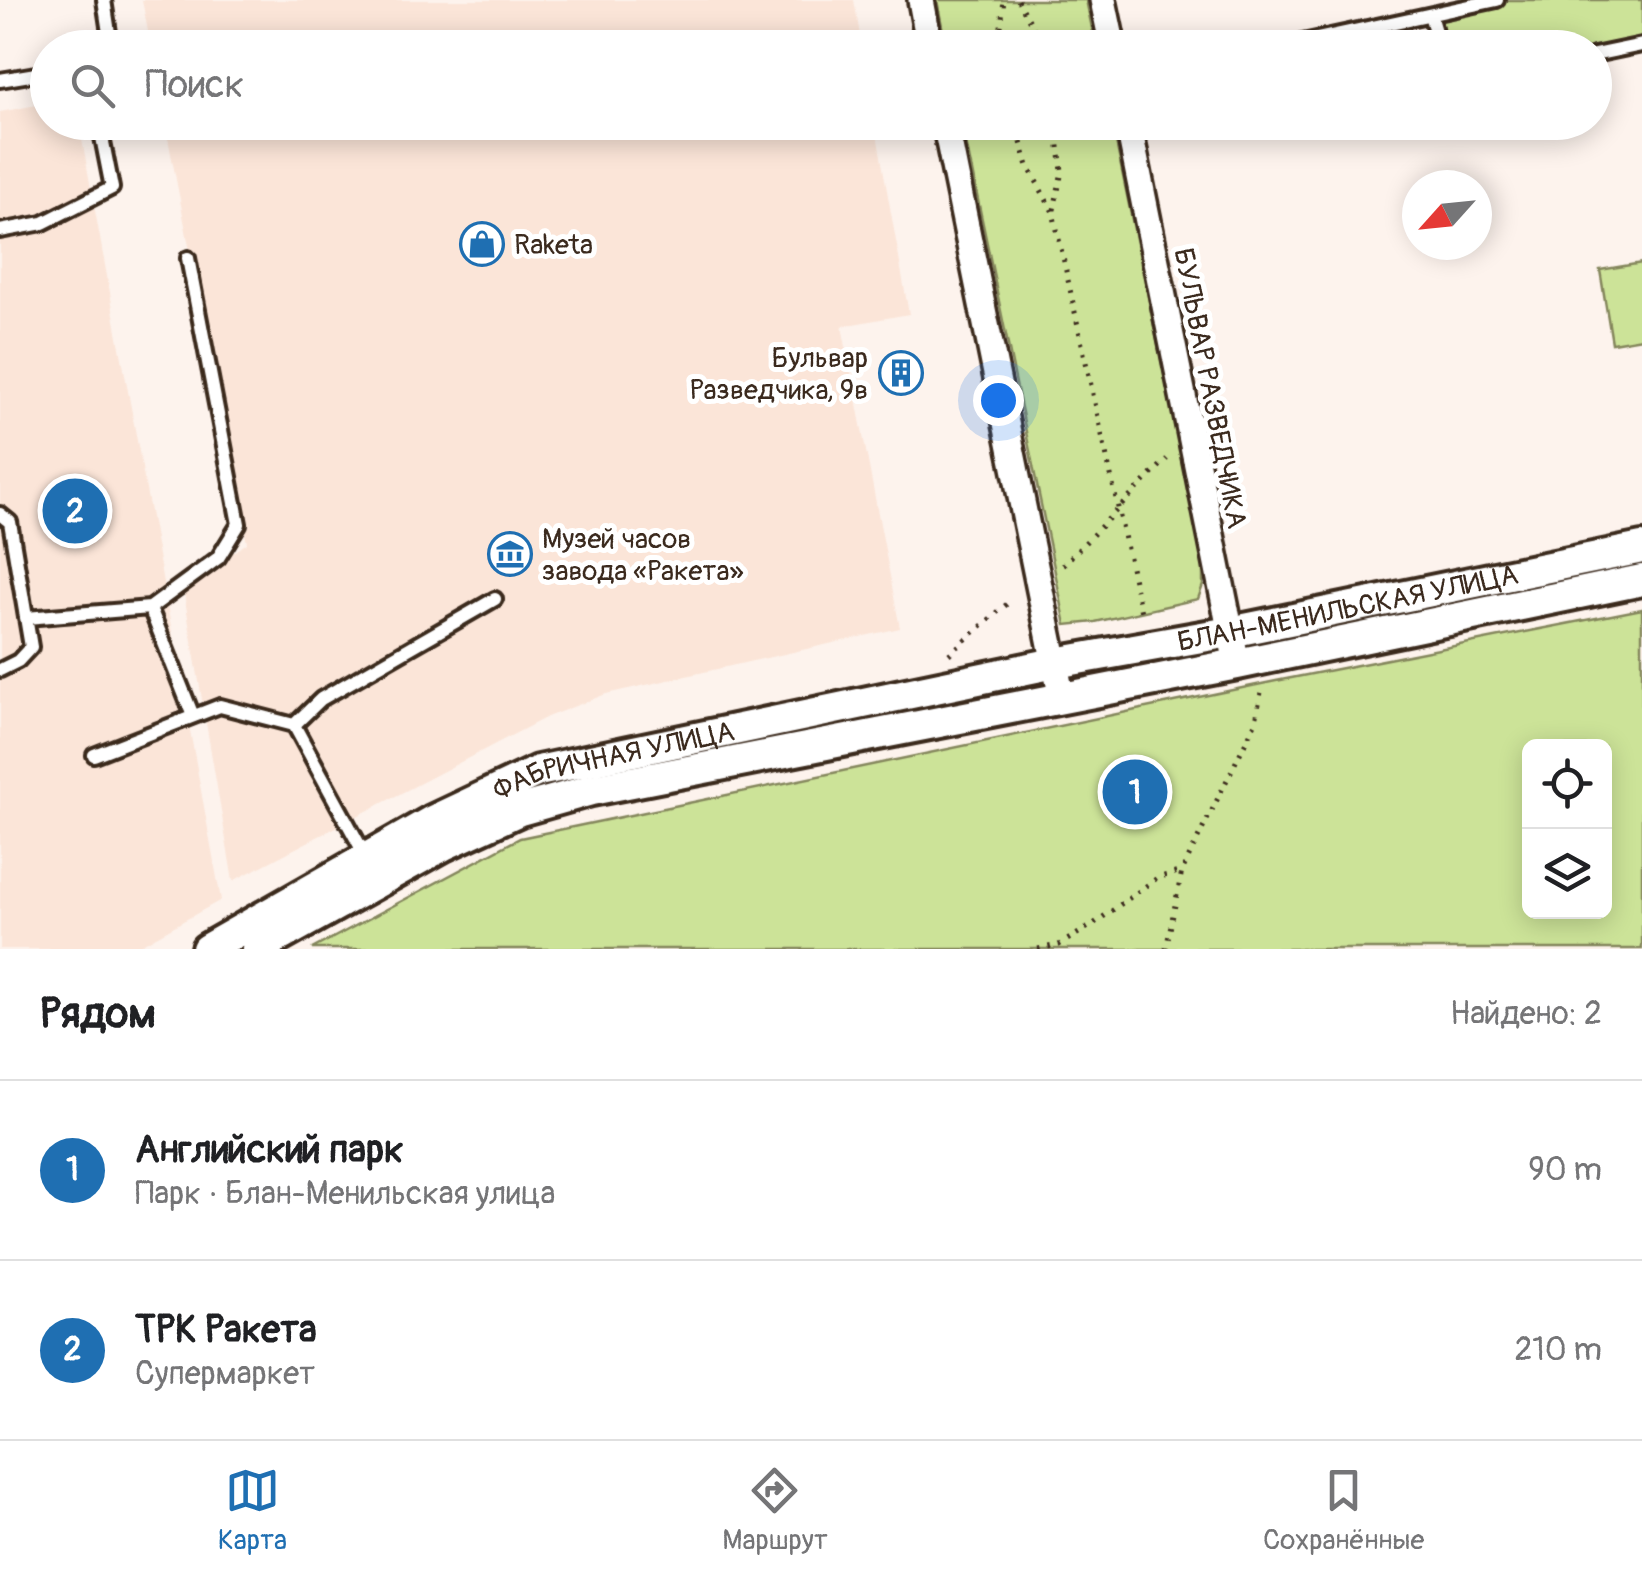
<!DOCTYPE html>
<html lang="ru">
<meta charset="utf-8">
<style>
:root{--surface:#fff;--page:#f2f2f2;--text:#202124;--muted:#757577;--line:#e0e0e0;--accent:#1f6fb2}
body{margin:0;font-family:Pangolin,sans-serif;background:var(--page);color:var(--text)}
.controls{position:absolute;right:30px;bottom:30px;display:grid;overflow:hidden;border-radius:15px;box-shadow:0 5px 25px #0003}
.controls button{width:90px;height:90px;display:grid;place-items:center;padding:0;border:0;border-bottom:2px solid var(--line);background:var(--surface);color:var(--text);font:50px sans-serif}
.compass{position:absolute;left:1402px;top:170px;width:90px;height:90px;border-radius:50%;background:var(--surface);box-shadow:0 5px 25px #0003;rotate:243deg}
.you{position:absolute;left:998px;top:400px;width:35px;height:35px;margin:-25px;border:8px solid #fff;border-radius:50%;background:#1a73e8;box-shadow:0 0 0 15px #1a73e833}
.badge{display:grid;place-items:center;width:65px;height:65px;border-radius:50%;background:var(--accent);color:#fff;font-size:32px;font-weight:700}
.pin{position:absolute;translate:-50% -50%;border:5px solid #fff;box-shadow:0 2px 10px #0006}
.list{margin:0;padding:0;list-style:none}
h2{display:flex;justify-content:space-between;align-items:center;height:130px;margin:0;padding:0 40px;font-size:42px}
h2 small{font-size:32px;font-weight:400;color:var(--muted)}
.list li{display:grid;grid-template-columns:65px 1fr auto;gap:30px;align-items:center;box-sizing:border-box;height:180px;padding:0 40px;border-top:2px solid var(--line)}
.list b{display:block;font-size:38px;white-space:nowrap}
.list p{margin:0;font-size:32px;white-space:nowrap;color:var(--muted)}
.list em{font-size:32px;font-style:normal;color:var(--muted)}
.icon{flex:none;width:55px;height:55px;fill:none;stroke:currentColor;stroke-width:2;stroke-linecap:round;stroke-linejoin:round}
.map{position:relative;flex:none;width:1642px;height:949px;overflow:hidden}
.search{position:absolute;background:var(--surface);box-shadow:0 5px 25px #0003;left:30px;right:30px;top:30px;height:110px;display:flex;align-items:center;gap:25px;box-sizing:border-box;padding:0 35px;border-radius:55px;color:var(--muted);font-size:38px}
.sheet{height:490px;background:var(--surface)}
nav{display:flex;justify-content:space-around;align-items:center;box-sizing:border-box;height:140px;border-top:2px solid var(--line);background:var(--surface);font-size:28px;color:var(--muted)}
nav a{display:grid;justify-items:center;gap:5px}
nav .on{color:var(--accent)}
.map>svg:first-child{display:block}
.built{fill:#fbe5d8}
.green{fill:#cce398;stroke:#84865b;stroke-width:2.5;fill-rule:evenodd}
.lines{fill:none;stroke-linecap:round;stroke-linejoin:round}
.service-casing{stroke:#3b2a1e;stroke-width:20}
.minor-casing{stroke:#3b2a1e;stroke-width:32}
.tertiary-casing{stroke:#3b2a1e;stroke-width:38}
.path{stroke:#3b2a1e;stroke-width:5;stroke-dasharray:2.5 8;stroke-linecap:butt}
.service{stroke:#fff;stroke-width:12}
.minor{stroke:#fff;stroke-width:25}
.tertiary{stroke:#fff;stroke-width:30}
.labels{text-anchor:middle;stroke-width:10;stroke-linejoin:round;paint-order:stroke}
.poi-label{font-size:28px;fill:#3b2a1e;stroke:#fff;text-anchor:start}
.street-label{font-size:28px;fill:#3b2a1e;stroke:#fff}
</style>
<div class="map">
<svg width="1642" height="949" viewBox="0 0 1642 949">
<rect width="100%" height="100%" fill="#fdf3ed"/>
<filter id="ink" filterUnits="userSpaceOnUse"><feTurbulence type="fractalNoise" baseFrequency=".01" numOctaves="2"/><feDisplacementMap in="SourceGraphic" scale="20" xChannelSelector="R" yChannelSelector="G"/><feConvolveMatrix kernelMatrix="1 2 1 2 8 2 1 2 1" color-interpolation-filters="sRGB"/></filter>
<g filter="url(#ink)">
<!-- built -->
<path class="built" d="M142,0H854L862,47H151Z
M47,103L48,122L79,123L221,900L133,949H0V112Z
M165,123H875L909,314L842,326L900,628L606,694L547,717L233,881L183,588L247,543Z"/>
<!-- green -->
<path class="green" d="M937,0H1086L1096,47H946Z
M1497,0H1642V45L1595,55L1594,48L1440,47L1430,15Z
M962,123H1112L1203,562V585L1198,599L1095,622L1066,625Z
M1642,263V338L1612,343L1600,270Z
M1642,609V949H312L520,838L1276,681ZM1530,746H1604V912H1530Z"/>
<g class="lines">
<!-- service casing -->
<g class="service-casing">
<path id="service" d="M104,0L111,46L109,48
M1430,15L1440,48
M1275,48L1497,0
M1594,55L1642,45
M0,80L48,72
M0,231L43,223L112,188L99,122
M0,514L10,522L31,647L18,661L0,670
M150,608L193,716
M26,618L150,608L218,558L239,524L188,258
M294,725L321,699L495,599
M94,755L220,706L294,725L366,857"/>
</g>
<!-- minor casing -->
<g class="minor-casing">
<path id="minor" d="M921,0L930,48
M1103,0L1113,48
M945,122L1062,699
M1128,122L1237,664"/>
</g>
<!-- tertiary casing -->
<g class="tertiary-casing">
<g id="tertiary">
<path id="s1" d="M207,949L432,821L538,771L1055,663L1230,632L1642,548"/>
<path d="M257,949L444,845L520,810L591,790L1237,664L1642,580"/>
</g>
</g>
<!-- path -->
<path class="path" d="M1018,0L1039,38L1041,48
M1002,48L1000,35L1004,0
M1015,122L1028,166L1053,212L1142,617
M1054,210L1062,171L1056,122
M1213,412L1226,399
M1063,565L1167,459
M949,654L1007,604
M1038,949L1059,945L1092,925L1157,878L1182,871
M1166,949L1182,871L1256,721L1262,686"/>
<!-- service -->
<use href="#service" class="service"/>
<!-- minor -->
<use href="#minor" class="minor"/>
<!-- tertiary -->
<use href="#tertiary" class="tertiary"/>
</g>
</g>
<!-- icons -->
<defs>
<g id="shop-ring" transform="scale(2.25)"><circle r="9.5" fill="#fff" stroke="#1f6fb2" stroke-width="1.5"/><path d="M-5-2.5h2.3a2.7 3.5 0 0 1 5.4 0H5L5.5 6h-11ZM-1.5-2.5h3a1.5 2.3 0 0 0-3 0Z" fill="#1f6fb2"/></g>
<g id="building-ring" transform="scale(2.25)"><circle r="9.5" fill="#fff" stroke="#1f6fb2" stroke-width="1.5"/><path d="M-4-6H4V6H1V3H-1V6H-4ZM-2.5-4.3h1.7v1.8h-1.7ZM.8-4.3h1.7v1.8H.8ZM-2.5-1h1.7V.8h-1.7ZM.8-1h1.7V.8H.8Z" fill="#1f6fb2"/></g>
<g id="museum-ring" transform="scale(2.25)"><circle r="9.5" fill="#fff" stroke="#1f6fb2" stroke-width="1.5"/><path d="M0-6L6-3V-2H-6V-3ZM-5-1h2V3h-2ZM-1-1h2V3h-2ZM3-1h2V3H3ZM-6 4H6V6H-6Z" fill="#1f6fb2"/></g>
</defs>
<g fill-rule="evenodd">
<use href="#shop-ring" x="482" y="244"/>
<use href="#building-ring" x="901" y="373"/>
<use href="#museum-ring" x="510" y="554"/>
</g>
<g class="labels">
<!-- poi labels -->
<g class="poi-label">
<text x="514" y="254">Raketa</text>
<text x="868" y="367" text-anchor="end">Бульвар<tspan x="868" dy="32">Разведчика, 9в</tspan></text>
<text x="542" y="548">Музей часов<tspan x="542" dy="32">завода «Ракета»</tspan></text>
</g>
<!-- street labels -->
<g class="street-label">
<text transform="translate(1211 388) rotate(79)" y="10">БУЛЬВАР РАЗВЕДЧИКА</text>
<text dy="10" stroke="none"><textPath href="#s1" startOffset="1202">БЛАН-МЕНИЛЬСКАЯ УЛИЦА</textPath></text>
<text dy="10" stroke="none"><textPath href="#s1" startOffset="452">ФАБРИЧНАЯ УЛИЦА</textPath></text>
</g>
</g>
</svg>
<div class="controls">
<button><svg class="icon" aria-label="locate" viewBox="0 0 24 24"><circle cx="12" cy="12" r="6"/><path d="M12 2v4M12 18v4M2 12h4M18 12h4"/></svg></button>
<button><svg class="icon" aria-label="layers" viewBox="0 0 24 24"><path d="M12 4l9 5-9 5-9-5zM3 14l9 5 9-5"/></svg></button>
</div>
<svg class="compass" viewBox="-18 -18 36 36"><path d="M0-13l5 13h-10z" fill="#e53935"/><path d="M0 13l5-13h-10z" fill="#757577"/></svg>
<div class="you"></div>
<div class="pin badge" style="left:1135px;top:792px">1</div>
<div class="pin badge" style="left:75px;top:511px">2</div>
<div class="search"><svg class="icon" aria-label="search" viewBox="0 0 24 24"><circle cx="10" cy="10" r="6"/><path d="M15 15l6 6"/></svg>Поиск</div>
</div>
<section class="sheet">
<h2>Рядом<small>Найдено: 2</small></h2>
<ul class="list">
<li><span class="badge">1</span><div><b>Английский парк</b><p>Парк · Блан-Менильская улица</p></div><em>90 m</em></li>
<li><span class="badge">2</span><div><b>ТРК Ракета</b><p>Супермаркет</p></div><em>210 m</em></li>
</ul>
</section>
<nav>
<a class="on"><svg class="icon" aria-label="map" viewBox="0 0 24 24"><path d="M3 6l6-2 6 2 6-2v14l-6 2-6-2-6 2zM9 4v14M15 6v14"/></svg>Карта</a>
<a><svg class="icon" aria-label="directions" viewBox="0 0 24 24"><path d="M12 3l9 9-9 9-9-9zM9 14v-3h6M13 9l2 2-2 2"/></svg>Маршрут</a>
<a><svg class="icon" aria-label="saved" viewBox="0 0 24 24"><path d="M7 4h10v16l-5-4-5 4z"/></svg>Сохранённые</a>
</nav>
